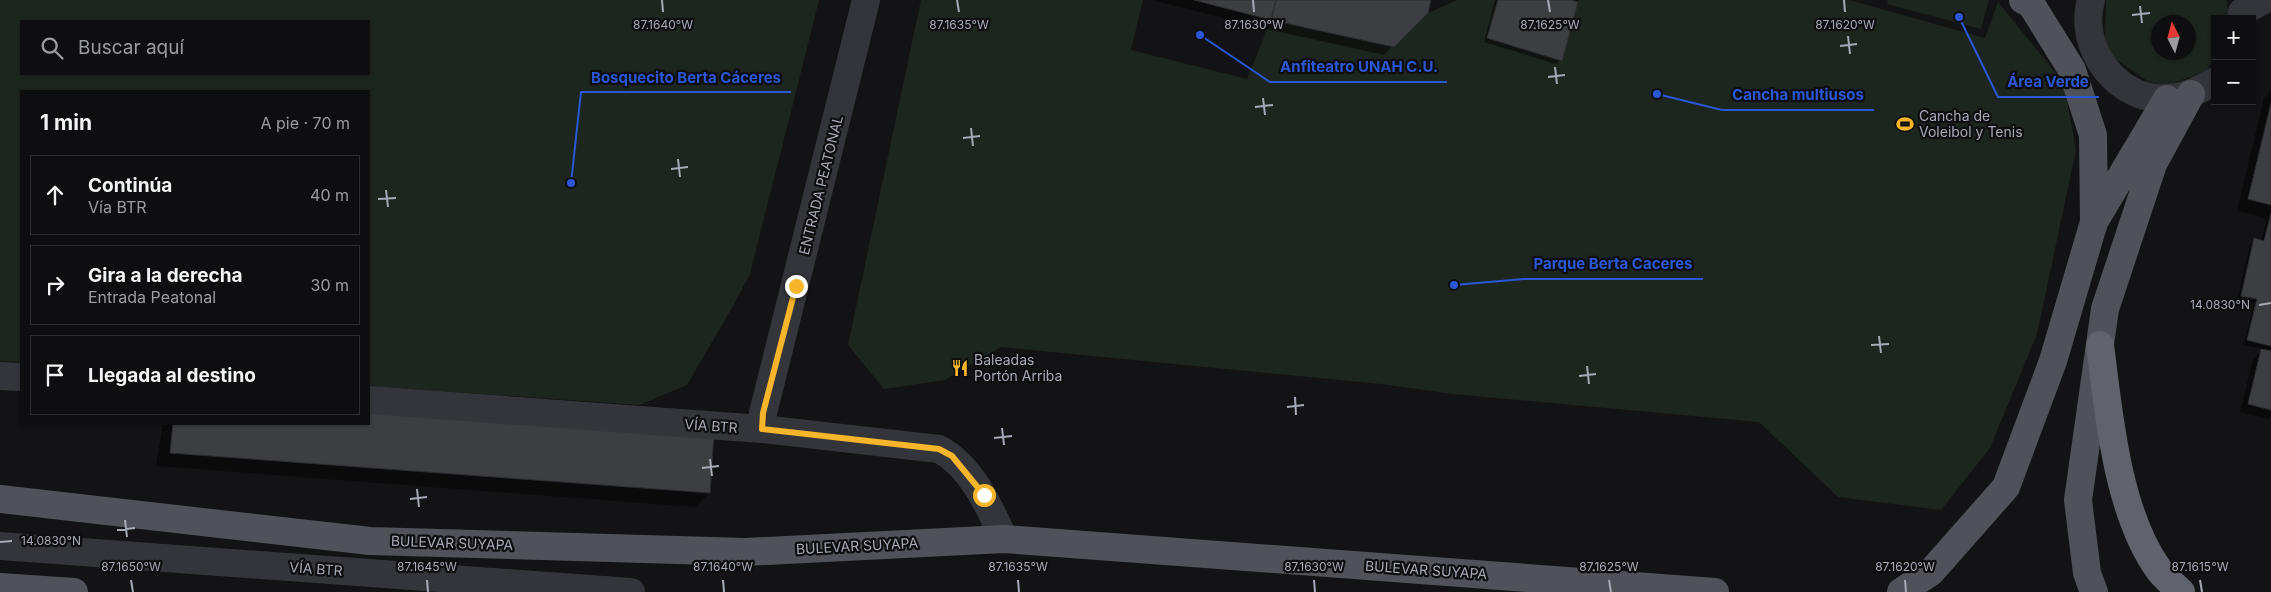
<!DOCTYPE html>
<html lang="es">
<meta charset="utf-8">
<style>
:root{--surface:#0e0e10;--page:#1c1c1e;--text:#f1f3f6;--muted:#9b9c9f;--line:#2e2e30}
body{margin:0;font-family:Inter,sans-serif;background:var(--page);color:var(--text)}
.controls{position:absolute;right:15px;top:15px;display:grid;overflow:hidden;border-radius:0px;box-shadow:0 1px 4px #0004}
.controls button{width:45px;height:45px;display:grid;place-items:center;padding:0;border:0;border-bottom:1px solid var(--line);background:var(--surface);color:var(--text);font:25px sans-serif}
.compass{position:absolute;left:2151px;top:15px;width:45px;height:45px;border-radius:50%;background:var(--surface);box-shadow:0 1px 4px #0004;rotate:354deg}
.stop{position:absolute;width:15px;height:15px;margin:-11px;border:4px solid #f7b629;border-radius:50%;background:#fff}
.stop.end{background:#f7b629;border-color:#fff;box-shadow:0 1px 5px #0008}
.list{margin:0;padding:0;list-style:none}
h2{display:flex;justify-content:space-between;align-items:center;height:65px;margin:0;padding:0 20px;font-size:21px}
h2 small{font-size:16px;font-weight:400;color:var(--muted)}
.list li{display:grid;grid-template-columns:32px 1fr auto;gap:15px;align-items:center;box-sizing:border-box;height:80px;margin:0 10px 10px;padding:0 10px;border:1px solid var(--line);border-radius:0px}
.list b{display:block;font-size:19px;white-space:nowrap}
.list p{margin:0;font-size:16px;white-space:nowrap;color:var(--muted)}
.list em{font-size:16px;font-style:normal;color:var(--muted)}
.icon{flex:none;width:28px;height:28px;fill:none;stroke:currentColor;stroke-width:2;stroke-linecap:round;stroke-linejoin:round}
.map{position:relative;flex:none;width:2271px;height:592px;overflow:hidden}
.search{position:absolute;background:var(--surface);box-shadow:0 1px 4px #0004;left:20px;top:20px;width:350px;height:55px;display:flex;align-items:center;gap:12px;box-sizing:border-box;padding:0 18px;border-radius:0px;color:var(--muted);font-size:19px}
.panel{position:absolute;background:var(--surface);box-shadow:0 1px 4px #0004;left:20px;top:90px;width:350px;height:335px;border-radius:0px}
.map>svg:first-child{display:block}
.green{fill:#1d251f;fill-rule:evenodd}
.shadow{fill:#0007}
.building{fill:#3d3e42;stroke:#2d2d31}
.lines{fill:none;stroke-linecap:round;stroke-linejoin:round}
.minor{stroke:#34353a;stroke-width:28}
.major{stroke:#505259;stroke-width:28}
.highway{stroke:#60636b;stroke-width:28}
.route{stroke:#f7b629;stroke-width:6}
.ticks{fill:none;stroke:#a5aab6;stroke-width:2}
.labels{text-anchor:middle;stroke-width:4.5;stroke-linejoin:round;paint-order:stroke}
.poi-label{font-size:14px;fill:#a5aab6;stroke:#0e0e10;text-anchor:start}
.street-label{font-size:14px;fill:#a5aab6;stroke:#0e0e10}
.ticks-label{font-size:12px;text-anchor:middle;fill:#a5aab6;stroke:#0e0e10;stroke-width:4.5;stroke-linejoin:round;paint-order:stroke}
.leader{fill:none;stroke:#2b57d5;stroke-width:2}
.callout-dot{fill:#2b57d5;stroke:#0e0e10;stroke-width:2}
.callout-label{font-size:15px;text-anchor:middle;font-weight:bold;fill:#2b57d5;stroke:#0e0e10;stroke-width:4.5;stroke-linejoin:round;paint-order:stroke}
</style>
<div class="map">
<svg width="2271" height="592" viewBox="0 0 2271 592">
<rect width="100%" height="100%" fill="#131315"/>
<!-- green -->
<path class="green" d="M0,0H819L750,274L733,306L687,385L639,405L369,386V91H21V362L0,361ZM21,21H369V74H21Z
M921,0H1143L1131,50L1247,79L1271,20L1394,47L1428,13L1457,0H1570L1578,2L1579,0H1849L1985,38L1998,2L2064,83L2076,150L2037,334L1990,448L1941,510L1838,497L1759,422L1452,394L1381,384L1001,347L945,380L884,389L848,345Z
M1888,0H1989L1981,29L1887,4Z
M2106,0H2227L2229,19H2215V59L2206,71L2168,85L2149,82L2111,56L2105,37ZM2158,22H2188V52H2158Z"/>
<!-- shadow -->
<path class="shadow" d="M1152,0H1429L1427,12L1384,55L1262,28Z
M1495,0H1565L1561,60L1556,64L1484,42Z
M2271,90V416L2267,419L2240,412L2253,359L2263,349L2244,345L2254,304L2237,300L2250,244L2255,240L2261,242L2267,218L2237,211L2264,98Z
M369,407L709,493L695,507L156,466L163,424H369Z"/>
<!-- building -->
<path class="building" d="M1194,0H1276L1271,20Z
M1276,0H1431L1428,13L1394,47L1271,20Z
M1498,0H1570L1578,2L1562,61L1487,38Z
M2271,103V205L2248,199Z
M2271,213V346L2247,340L2257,299L2241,296L2254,238L2264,241Z
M2261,349L2271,351V410L2248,404Z
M369,406L714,433L710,493L170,453L173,424H369Z"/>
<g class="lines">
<!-- minor -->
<path class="minor" d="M2091,0C2077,48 2118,103 2169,98C2186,97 2200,90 2215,81
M2242,12L2264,0
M0,376L21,377
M369,400L762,429L939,449C972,467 989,506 1004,539
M762,429L763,413L866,0
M0,546L631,592"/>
<!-- major -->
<path class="major" d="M2023,0L2031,4L2072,70L2093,135L2094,221
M0,499L370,541L745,552L1004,539L1715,592
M0,587L74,592
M1901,592L1931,572L2006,487L2053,361L2094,222L2167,99
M2094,592L2087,573L2078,500L2105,309L2153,164L2191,94"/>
<!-- highway -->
<path class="highway" d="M2100,345C2109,415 2117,512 2159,570C2165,578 2174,585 2181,592"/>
</g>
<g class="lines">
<!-- route -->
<path class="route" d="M796,286L763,413L762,429L939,449L952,456L984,495"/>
</g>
<!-- ticks -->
<path class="ticks" d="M662,0L663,12M957,0L959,12M1253,0L1254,12M1548,0L1550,12M1844,0L1845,12M2140,6L2142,23M2132,15L2150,13M1848,36L1850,54M1840,46L1857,44M1555,67L1557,84M1548,77L1565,75M1263,98L1265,115M1255,107L1273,105M971,128L973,146M963,138L980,136M678,159L680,177M671,169L688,167M386,190L388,207M378,199L396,198M2259,305L2271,303M1879,336L1881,353M1871,345L1889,344M1587,366L1589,384M1579,376L1596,374M1295,397L1296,415M1287,407L1304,405M1002,428L1004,445M994,438L1012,436M710,459L712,476M702,468L719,466M417,489L419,507M410,499L427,497M125,520L127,537M117,530L135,528M0,542L12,541M131,580L133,592M427,580L428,592M723,580L724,592M1018,580L1019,592M1314,580L1315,592M1609,580L1611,592M1905,580L1906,592M2200,580L2202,592"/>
<!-- icons -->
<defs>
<g id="stadium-bare" transform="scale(1.35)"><path d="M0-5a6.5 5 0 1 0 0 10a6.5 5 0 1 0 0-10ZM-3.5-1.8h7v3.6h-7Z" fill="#f7b629" stroke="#0e0e10" stroke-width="2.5" paint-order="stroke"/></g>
<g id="restaurant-bare" transform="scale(1.35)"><path d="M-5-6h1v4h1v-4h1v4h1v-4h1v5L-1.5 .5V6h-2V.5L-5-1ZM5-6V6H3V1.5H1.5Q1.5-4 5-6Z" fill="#f7b629" stroke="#0e0e10" stroke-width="2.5" paint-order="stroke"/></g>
</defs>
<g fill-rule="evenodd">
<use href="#stadium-bare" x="1905" y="124"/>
<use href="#restaurant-bare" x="960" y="368"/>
</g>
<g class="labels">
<!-- poi labels -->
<g class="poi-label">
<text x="1919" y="121">Cancha de<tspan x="1919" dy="16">Voleibol y Tenis</tspan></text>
<text x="974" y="365">Baleadas<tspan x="974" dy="16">Portón Arriba</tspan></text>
</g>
<!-- street labels -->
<g class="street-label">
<text transform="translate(821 185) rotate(-76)" y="5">ENTRADA PEATONAL</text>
<text transform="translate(711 426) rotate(4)" y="5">VÍA BTR</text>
<text transform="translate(452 543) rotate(2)" y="5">BULEVAR SUYAPA</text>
<text transform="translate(857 546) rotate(-3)" y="5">BULEVAR SUYAPA</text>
<text transform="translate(316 569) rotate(4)" y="5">VÍA BTR</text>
<text transform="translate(1426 570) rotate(4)" y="5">BULEVAR SUYAPA</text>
</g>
</g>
<g class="ticks-label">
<text x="663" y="29">87.1640°W</text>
<text x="959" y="29">87.1635°W</text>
<text x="1254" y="29">87.1630°W</text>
<text x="1550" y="29">87.1625°W</text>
<text x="1845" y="29">87.1620°W</text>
<text x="2220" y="309">14.0830°N</text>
<text x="51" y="545">14.0830°N</text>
<text x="131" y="571">87.1650°W</text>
<text x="427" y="571">87.1645°W</text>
<text x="723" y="571">87.1640°W</text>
<text x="1018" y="571">87.1635°W</text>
<text x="1314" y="571">87.1630°W</text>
<text x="1609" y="571">87.1625°W</text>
<text x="1905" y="571">87.1620°W</text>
<text x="2200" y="571">87.1615°W</text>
</g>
<!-- callouts -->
<path class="leader" d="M1200 35L1270 82H1447M571 183L581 92H791M1959 17L1998 97H2099M1657 94L1722 110H1874M1454 285L1524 279H1703"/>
<g class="callout-dot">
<circle cx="1200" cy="35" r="5"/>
<circle cx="571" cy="183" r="5"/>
<circle cx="1959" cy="17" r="5"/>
<circle cx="1657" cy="94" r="5"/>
<circle cx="1454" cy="285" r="5"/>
</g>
<g class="callout-label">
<text x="1359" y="72">Anfiteatro UNAH C.U.</text>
<text x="686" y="83">Bosquecito Berta Cáceres</text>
<text x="2048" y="87">Área Verde</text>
<text x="1798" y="100">Cancha multiusos</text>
<text x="1613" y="269">Parque Berta Caceres</text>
</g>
</svg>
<div class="controls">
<button>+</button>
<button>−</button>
</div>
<svg class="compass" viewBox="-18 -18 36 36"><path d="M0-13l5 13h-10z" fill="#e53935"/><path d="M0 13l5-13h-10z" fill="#9b9c9f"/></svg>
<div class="stop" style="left:984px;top:495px"></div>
<div class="stop end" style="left:796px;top:286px"></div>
<div class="search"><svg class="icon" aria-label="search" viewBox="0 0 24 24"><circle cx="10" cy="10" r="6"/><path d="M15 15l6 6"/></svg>Buscar aquí</div>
<section class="panel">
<h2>1 min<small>A pie · 70 m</small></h2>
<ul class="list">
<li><svg class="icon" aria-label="ahead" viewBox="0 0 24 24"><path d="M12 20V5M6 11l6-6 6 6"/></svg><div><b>Continúa</b><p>Vía BTR</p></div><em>40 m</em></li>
<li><svg class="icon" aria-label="right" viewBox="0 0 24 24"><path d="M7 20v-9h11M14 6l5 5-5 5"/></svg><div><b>Gira a la derecha</b><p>Entrada Peatonal</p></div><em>30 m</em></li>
<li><svg class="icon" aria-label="arrive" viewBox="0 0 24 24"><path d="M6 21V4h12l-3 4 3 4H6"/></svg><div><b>Llegada al destino</b></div></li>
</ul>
</section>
</div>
